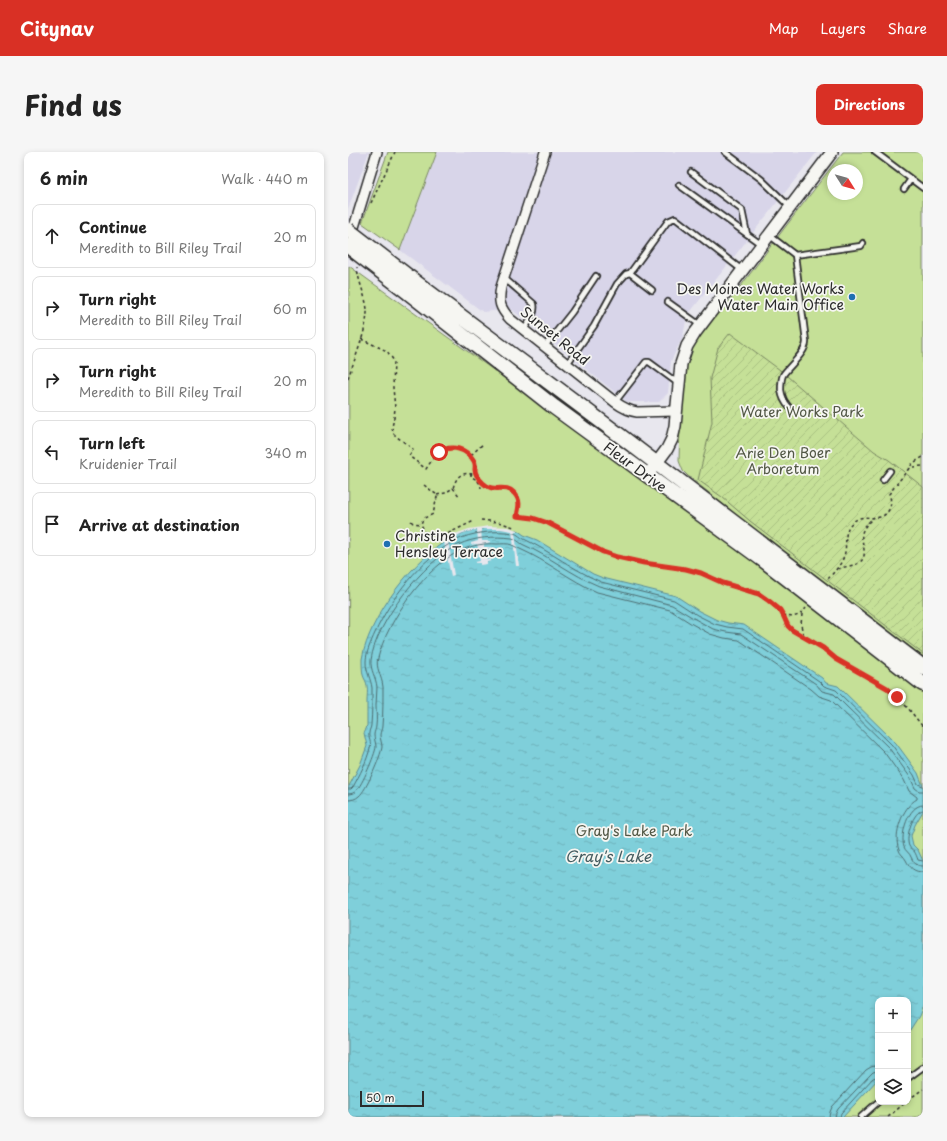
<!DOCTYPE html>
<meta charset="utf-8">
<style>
:root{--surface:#fff;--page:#f6f6f6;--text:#222;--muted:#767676;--line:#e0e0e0;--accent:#d93025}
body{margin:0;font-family:"Playpen Sans",sans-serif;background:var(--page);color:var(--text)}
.controls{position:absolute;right:12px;bottom:12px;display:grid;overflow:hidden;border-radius:8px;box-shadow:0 2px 6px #0003}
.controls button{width:36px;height:36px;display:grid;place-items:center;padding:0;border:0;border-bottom:1px solid var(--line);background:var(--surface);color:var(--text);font:20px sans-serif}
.compass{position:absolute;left:479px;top:12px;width:36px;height:36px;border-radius:50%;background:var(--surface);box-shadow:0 2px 6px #0003;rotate:127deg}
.scale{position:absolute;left:12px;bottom:10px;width:64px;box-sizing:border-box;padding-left:4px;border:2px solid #2b2b2b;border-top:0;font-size:11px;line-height:14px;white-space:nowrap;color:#2b2b2b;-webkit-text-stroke:3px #f6f6f2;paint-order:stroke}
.stop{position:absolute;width:12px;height:12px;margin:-9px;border:3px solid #d93025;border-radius:50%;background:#fff}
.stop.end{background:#d93025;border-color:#fff;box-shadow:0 1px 4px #0008}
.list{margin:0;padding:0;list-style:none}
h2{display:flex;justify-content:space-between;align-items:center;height:52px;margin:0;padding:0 16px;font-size:17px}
h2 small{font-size:13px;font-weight:400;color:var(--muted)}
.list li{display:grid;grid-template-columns:26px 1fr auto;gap:12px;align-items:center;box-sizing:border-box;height:64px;margin:0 8px 8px;padding:0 8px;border:1px solid var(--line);border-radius:8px}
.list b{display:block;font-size:15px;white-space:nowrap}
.list p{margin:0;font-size:13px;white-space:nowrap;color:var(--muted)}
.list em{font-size:13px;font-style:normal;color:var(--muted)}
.icon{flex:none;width:22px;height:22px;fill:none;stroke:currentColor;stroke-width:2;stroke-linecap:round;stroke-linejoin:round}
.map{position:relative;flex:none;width:575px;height:965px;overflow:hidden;border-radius:8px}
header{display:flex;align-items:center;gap:24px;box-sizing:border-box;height:56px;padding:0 20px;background:var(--accent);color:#fff}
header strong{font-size:19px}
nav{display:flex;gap:22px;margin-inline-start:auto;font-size:14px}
.intro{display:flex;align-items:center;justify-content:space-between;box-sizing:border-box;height:96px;padding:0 24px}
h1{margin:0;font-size:28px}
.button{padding:10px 18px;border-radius:8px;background:var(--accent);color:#fff;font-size:14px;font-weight:700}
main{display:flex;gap:24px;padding:0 24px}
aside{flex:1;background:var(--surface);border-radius:8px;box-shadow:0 2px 6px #0003}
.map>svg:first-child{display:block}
.built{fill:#d8d5e9}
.park{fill:#c5e097;stroke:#788661;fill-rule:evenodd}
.garden{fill:url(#garden-furrows);stroke:#788661}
.water{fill:url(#water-ripples);stroke:#5d8d94}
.pier{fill:#e8e7ee}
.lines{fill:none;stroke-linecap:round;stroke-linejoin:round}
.shore{stroke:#4d6d71;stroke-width:1}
.service-casing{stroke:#2b2b2b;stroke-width:8}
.minor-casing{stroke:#2b2b2b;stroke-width:12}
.tertiary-casing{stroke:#2b2b2b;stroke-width:14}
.primary-casing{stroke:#2b2b2b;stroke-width:17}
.path{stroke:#2b2b2b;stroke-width:1.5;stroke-dasharray:3 3;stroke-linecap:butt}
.service{stroke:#f6f6f2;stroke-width:4.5}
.minor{stroke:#f6f6f2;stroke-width:9}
.tertiary{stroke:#f6f6f2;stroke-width:11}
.primary{stroke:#f6f6f2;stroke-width:14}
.primary-bridge-casing{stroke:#2b2b2b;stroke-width:17;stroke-linecap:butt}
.primary-bridge{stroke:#f6f6f2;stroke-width:14}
.route{stroke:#d93025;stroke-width:5}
.poi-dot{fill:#1f6fb2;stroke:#f6f6f2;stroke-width:1.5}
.labels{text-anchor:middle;stroke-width:3.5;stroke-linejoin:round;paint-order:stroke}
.poi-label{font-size:14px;fill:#2b2b2b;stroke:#f6f6f2;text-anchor:end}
.street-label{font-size:14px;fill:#2b2b2b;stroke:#f6f6f2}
.park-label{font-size:14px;fill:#525846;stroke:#f6f6f2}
.water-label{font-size:15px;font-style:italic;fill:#445c60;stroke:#f6f6f2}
</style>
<header>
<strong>Citynav</strong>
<nav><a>Map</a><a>Layers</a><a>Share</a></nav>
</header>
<div class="intro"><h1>Find us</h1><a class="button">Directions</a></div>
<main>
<aside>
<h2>6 min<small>Walk · 440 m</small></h2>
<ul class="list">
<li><svg class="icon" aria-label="ahead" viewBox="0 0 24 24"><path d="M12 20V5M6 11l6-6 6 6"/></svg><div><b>Continue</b><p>Meredith to Bill Riley Trail</p></div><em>20 m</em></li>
<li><svg class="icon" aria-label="right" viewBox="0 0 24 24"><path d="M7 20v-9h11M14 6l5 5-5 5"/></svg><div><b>Turn right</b><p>Meredith to Bill Riley Trail</p></div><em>60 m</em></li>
<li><svg class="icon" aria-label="right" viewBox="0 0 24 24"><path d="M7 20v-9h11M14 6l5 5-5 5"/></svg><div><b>Turn right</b><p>Meredith to Bill Riley Trail</p></div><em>20 m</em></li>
<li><svg class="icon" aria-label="left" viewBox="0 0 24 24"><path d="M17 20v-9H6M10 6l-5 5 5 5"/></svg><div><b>Turn left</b><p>Kruidenier Trail</p></div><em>340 m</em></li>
<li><svg class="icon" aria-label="arrive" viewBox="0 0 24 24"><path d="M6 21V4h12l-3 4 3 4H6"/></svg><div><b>Arrive at destination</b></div></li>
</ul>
</aside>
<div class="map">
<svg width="575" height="965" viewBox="0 0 575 965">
<defs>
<pattern id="garden-furrows" width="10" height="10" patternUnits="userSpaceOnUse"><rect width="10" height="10" fill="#c5e097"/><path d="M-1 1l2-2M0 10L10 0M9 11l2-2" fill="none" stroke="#a9c082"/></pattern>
<pattern id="water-ripples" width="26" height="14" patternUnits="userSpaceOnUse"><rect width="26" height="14" fill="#7fcfda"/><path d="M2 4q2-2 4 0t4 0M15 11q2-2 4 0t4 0" fill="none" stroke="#6eb2bb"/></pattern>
</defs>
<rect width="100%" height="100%" fill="#e8e7ee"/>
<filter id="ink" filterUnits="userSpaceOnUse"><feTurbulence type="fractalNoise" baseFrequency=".025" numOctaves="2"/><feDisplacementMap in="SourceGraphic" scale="8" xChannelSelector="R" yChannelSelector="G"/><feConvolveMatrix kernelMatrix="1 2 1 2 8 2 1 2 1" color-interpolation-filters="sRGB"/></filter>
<g filter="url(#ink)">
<!-- built -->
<path class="built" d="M0,0H21L0,57Z
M89,0H469L339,164L335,184L323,209L320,241L311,250H279L163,157L135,160L52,98Z"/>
<!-- park -->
<path class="park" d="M40,0H89L52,98L14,71Z
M495,0H575V508L399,374L385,360L340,324L335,319L331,309L333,233L335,213L345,191L364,166L377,155L435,78ZM485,18H509V42H485Z
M1,114L284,318L479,465L575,540V961L570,965H0ZM530,848H560V950H530Z"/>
<!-- garden -->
<path class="garden" d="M382,181L432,218L526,299L541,308L575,335V502L402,369L374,345L350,328L364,270L362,226L370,196Z"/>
<!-- water -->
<path class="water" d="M141,376L169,378L176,383L189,388L245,422L255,426L328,444L351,459L369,468L380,471L396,473L474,526L478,531L490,534L548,591L570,621L575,634V659L567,673L563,684L565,693L570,698L575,709V853L571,864L560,881V848H530V927L495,965H0V636L12,613L19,594L16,581L18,578L17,576L19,574C19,566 19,557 19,549C19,544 20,539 19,534C19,530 16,527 15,523C14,518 14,512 14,507C21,465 67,404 105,385C117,379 129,378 141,376Z"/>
<!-- pier -->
<path class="pier" d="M141,374L161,375L169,378V380H167L171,414H168L164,379L152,377H133L134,389H142V390L136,392V395H143V396L137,398V402L142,401V403L138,404V408L143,407V409L139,410V412L132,413V411H127V410L132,409L131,405H127L126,404L131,403L130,399H124V398L130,397L129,392L123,393V391L130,389L129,378L115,381L100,388L106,423L103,424L96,391H94V390L104,383L121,377Z"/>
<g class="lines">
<!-- shore -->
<path class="shore" d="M0,637H3L5,635C12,622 19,609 22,596C24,591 20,586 21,581C21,578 23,576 23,573C24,561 24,548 24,536C23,527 18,520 18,510C18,500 23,490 27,481C43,446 72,407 107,389C123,380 148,378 166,381C170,382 173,386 176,387C203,400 226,418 253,430L326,448L349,463L367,472L379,475L395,477L471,529L476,534L488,538L544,593L566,623L570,632L575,634
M0,642C3,642 6,641 8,639C14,633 27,603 28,595C28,591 26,587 26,583C26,580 28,577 28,574C29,567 28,560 28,553C28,547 29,541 29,535C28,525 22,518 23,508C28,470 76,409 110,393C127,385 146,384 164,386C168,387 171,390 174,392C201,404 224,423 251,434L324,453L347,467L365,477L378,480L393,482L468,532L474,539L486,542L497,553L541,596L562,625L567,636L571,639H575
M0,648C4,648 8,647 11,644C18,639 33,604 34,595C34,591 32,587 32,583C32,580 34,577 34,574C35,562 35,548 35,535C34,524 27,516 30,506C39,469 79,413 114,398C125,393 137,391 149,392C153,392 160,391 164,393C167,394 169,396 172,397C199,409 222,428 249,440L322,458L344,472L362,482L376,486L391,488L463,537L471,544L483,548L536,600L556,628L561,639L569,645V647C554,655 545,683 551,698C552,702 556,704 558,708C562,716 566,720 575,720
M575,653C560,653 552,683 556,695C557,699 562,701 563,705C566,711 568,714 575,714
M575,658C565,659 557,685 561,694C562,696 564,698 566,699C568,702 569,705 570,708L575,709
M481,965L482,960L484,955L518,918L523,915L530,913
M487,965L488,961L490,957L522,923L525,920L530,919
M492,965L493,961L525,926L530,925"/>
<!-- service casing -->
<g class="service-casing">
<path id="service" d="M377,0L413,27L442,55
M527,0L575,36
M343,20L394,58L399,82
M331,33L414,93
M556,37L563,27
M421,83L447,103L458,189C459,200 441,214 435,223C433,227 433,233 433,238C434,245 436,250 441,255
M447,103L513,94L515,91
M282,121L304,138
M156,126L186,152C188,162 181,169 176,178
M320,150L352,173
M197,194L224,160L248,124
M219,212L246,174L269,132L278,122L282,121L320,69L327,66L394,118
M267,250L298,210H301L331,232
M535,328L542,319
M560,926L575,915
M513,965L530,950"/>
</g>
<!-- minor casing -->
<g class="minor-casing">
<path id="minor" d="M197,0L153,135C150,150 152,156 162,167L267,250C274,255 281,259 289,260L328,259
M3,85L29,0"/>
</g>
<!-- tertiary casing -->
<g class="tertiary-casing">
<path id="tertiary" d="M299,324L319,297L324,287L327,274L333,212L339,194L347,181L484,0"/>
</g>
<!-- primary casing -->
<g class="primary-casing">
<path id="primary" d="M66,129L266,279L575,515
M61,141L206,255L414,407L575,532"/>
</g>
<!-- path -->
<path class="path" d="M23,51L47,0
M13,187L39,199L46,209L45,236L47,256L46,266L44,275L45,281L49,285L65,297L61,304L78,317C82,311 86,304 91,300C102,290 119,298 126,309C128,312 127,314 127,318C127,323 132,328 135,331C146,342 157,331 166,341C173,348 171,355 169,364L185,366L200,371L255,400L269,405L296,411L338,417L353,421L375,431L411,443L421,449L431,458L435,463L440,474L444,478L475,496L488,507L503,516L520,525L539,536L560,556L575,575
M0,226C6,209 20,175 19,157C17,142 10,129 9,115
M123,303L136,291
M560,318L564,315L575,314
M123,321V325C129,327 132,330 133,336
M76,333L89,343V345L85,362C79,365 75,365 73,372L77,381
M105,336L112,345
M89,343L97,341L105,336C109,323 114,319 128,323
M133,368L150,370L166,375V377
M63,369L65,371L73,372
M96,386L101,381L126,369
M490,417C495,415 508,413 511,411C522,403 512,391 514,381C516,374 521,370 526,365
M480,427C486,420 493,413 496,404C500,392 494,379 505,370C516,361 522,368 532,365C542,362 545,351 541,342L565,311L575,305
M454,462L453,473L456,486
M435,463C445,467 452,464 458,456
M560,948L575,937
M540,965L558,950"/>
<!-- service -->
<use href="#service" class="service"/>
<!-- minor -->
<use href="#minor" class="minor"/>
<!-- tertiary -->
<use href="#tertiary" class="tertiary"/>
<!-- primary -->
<use href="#primary" class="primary"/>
<!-- primary-bridge casing -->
<g class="primary-bridge-casing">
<path id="primary-bridge" d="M0,78L66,129
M0,94L61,141"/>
</g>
<!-- primary-bridge -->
<use href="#primary-bridge" class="primary-bridge"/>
</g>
</g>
<g class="lines" filter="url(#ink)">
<!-- route -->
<path class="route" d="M91,300C104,292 119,297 126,309C128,312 127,314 127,318C127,323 132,328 135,331C146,342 157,331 166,341C173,348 171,355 169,364L185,366L200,371L255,400L269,405L296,411L338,417L353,421L375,431L411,442L421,449L432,458L435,463L440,474L444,478L475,496L488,507L539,536L549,545"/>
</g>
<!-- markers -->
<g class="poi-dot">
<circle cx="504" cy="145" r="4"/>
<circle cx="39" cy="392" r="4"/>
</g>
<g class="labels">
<!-- poi labels -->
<g class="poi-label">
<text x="496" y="142">Des Moines Water Works<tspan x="496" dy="16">Water Main Office</tspan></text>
<text x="47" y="389" text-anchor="start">Christine<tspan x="47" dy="16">Hensley Terrace</tspan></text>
</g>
<!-- street labels -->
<g class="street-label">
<text transform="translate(207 184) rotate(39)" y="5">Sunset Road</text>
<text transform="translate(287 315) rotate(36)" y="5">Fleur Drive</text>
</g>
<!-- park labels -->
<g class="park-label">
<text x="454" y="265">Water Works Park</text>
<text x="435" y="306">Arie Den Boer<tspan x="435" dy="16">Arboretum</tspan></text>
<text x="286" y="684">Gray's Lake Park</text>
</g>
<!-- water labels -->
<g class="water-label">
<text x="260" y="710">Gray's Lake</text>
</g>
</g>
</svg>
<div class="controls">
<button>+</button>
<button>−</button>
<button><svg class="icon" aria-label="layers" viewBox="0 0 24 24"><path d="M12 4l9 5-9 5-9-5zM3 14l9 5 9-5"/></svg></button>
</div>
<svg class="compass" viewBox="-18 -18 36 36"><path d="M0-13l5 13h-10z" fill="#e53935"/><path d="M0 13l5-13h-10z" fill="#767676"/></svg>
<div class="scale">50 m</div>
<div class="stop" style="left:91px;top:300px"></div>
<div class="stop end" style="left:549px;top:545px"></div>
</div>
</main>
